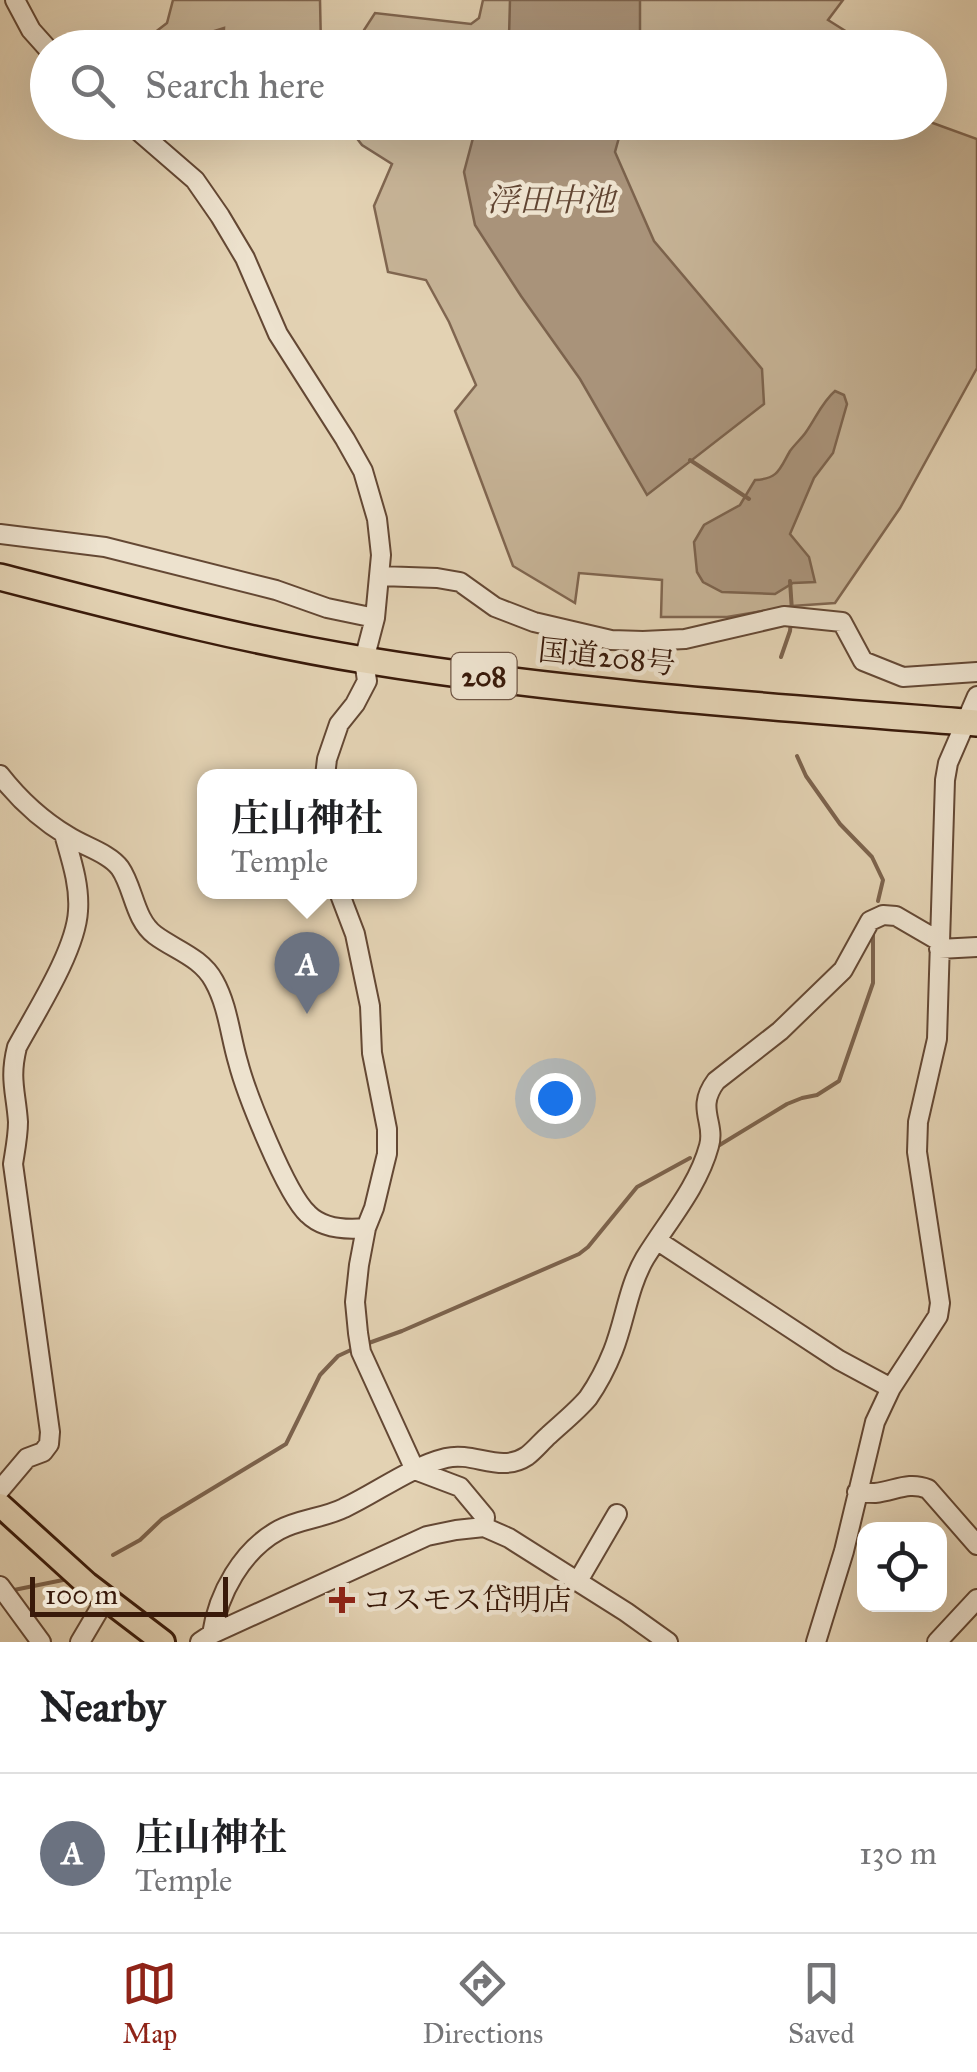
<!DOCTYPE html>
<meta charset="utf-8">
<style>
:root{--surface:#fff;--page:#f6f6f6;--text:#202124;--muted:#757577;--line:#e0e0e0;--accent:#8f2418}
body{margin:0;font-family:"IM FELL Great Primer","Noto Serif JP",serif;background:var(--page);color:var(--text)}
.controls{position:absolute;right:30px;bottom:30px;display:grid;overflow:hidden;border-radius:20px;box-shadow:0 10px 40px #0002}
.controls button{width:90px;height:90px;display:grid;place-items:center;padding:0;border:0;border-bottom:2px solid var(--line);background:var(--surface);color:var(--text);font:50px sans-serif}
.scale{position:absolute;left:30px;bottom:25px;width:198px;box-sizing:border-box;padding-left:10px;border:5px solid #391a0a;border-top:0;font-size:28px;line-height:35px;white-space:nowrap;color:#391a0a;-webkit-text-stroke:8px #ede2ce;paint-order:stroke}
.you{position:absolute;left:555px;top:1098px;width:35px;height:35px;margin:-25px;border:8px solid #fff;border-radius:50%;background:#1a73e8;box-shadow:0 0 0 15px #1a73e833}
.badge{display:grid;place-items:center;width:65px;height:65px;border-radius:50%;background:var(--accent);color:#fff;font-size:32px;font-weight:700}
.pin{position:absolute;translate:-50% -82px;filter:drop-shadow(0 2px 5px #0008)}
.pin::after{content:'';position:absolute;top:52px;width:35px;height:30px;background:inherit;clip-path:polygon(0 0,100% 0,50% 100%)}
.popup{position:absolute;left:197px;top:769px;width:220px;height:130px;box-sizing:border-box;display:grid;place-content:center;border-radius:20px;background:var(--surface);filter:drop-shadow(0 2px 8px #0005);font-size:32px;white-space:nowrap;color:var(--muted)}
.popup b{font-size:38px;color:var(--text)}
.popup::after{content:'';position:absolute;left:50%;top:100%;margin-left:-20px;border:20px solid transparent;border-top-color:var(--surface)}
.list{margin:0;padding:0;list-style:none}
h2{display:flex;justify-content:space-between;align-items:center;height:130px;margin:0;padding:0 40px;font-size:42px}
h2 small{font-size:32px;font-weight:400;color:var(--muted)}
.list li{display:grid;grid-template-columns:65px 1fr auto;gap:30px;align-items:center;box-sizing:border-box;height:160px;padding:0 40px;border-top:2px solid var(--line)}
.list b{display:block;font-size:38px;white-space:nowrap}
.list p{margin:0;font-size:32px;white-space:nowrap;color:var(--muted)}
.list em{font-size:32px;font-style:normal;color:var(--muted)}
.icon{flex:none;width:55px;height:55px;fill:none;stroke:currentColor;stroke-width:2;stroke-linecap:round;stroke-linejoin:round}
.map{position:relative;flex:none;width:977px;height:1642px;overflow:hidden}
.search{position:absolute;background:var(--surface);box-shadow:0 10px 40px #0002;left:30px;right:30px;top:30px;height:110px;display:flex;align-items:center;gap:25px;box-sizing:border-box;padding:0 35px;border-radius:55px;color:var(--muted);font-size:38px}
.sheet{height:290px;background:var(--surface)}
nav{display:flex;justify-content:space-around;align-items:center;box-sizing:border-box;height:140px;border-top:2px solid var(--line);background:var(--surface);font-size:28px;color:var(--muted)}
nav a{display:grid;justify-items:center;gap:5px}
nav .on{color:var(--accent)}
.map>svg:first-child{display:block}
.green{fill:#c6b396;stroke:#806650;stroke-width:2.5}
.water{fill:#a9937a;stroke:#7c634d;stroke-width:2.5}
.lines{fill:none;stroke-linecap:round;stroke-linejoin:round}
.stream{stroke:#7c634d;stroke-width:4}
.minor-casing{stroke:#644834;stroke-width:22}
.major-casing{stroke:#391a0a;stroke-width:28}
.highway-casing{stroke:#391a0a;stroke-width:30}
.minor{stroke:#ede2ce;stroke-width:18}
.major{stroke:#e3d2b3;stroke-width:22}
.highway{stroke:#e3d2b3;stroke-width:25}
.poi-dot{fill:#8f2418;stroke:#ede2ce;stroke-width:4}
.labels{text-anchor:middle;stroke-width:9;stroke-linejoin:round;paint-order:stroke}
.shield{fill:#ede2ce;stroke:#6f5645;stroke-width:2.5}
.shield-label{font-size:28px;font-weight:bold;fill:#391a0a}
.street-label{font-size:30px;fill:#391a0a;stroke:#ede2ce}
.poi-label{font-size:30px;fill:#391a0a;stroke:#ede2ce;text-anchor:start}
.water-label{font-size:32px;font-style:italic;fill:#604431;stroke:#ede2ce}
</style>
<div class="map">
<svg width="977" height="1642" viewBox="0 0 977 1642">
<rect width="100%" height="100%" fill="#e3d2b3"/>
<filter id="stains"><feTurbulence type="fractalNoise" baseFrequency=".002" numOctaves="4"/><feColorMatrix values="0 0 0 0 .2 0 0 0 0 .09 0 0 0 0 .02 0 0 0 .5 -.17"/></filter>
<radialGradient id="worn" r=".72"><stop offset=".6" stop-color="#630" stop-opacity="0"/><stop offset="1" stop-color="#630" stop-opacity=".3"/></radialGradient>
<!-- green -->
<path class="green" d="M173,0H320L321,47H223L224,28L163,47L154,33L167,23Z
M483,0H843L828,20L871,47L358,48L364,30L375,13L471,24L479,18Z
M930,122L977,139V368L900,508L835,603L792,606L727,617H661L662,580L579,573L575,603L513,566L455,411L476,385L449,322L426,280L388,272L374,206L392,164L362,145L345,123Z"/>
<!-- water -->
<path class="water" d="M510,0H640V47H504L509,37Z
M477,123H623L615,152L654,241L762,369L764,404L647,495L580,379L521,296L475,225L464,172Z
M835,391L844,395L847,404L833,453L814,478L790,534L809,557L815,582L793,583L775,594L722,592L703,582L697,572L694,542L704,525L740,505L755,480C779,479 780,468 790,451C795,444 802,438 806,432C816,418 822,402 835,391Z"/>
<g class="lines">
<!-- stream -->
<path class="stream" d="M690,460L749,499
M790,581L792,611
M781,657L790,631L791,621
M797,756L806,776L840,824L872,857L883,880L878,901
M718,1146L787,1104L802,1098L817,1095L839,1081L873,983V935
M366,1344L402,1331L579,1254L588,1247L637,1187L690,1158
M113,1555L140,1540L162,1519L286,1444L320,1375L338,1356L353,1349
M9,1591L63,1580"/>
<!-- minor casing -->
<g class="minor-casing">
<path id="minor" d="M15,0L31,30L48,49
M128,122L195,180L220,216L245,258L278,334L345,439L363,471L377,519L381,555L375,618L364,660L367,681L355,704L339,724L327,759L325,776
M0,534L105,547L276,590L327,608L375,618
M380,576L437,578L460,582L495,607L534,622L611,640L643,641L685,639L784,616L842,622L863,661L903,677L977,672
M0,775C18,798 43,821 68,836C83,846 109,853 120,868C134,888 134,919 155,935C175,950 201,957 214,981C228,1006 230,1035 238,1062C246,1093 286,1194 308,1214C323,1229 346,1230 366,1228
M339,892L355,934L370,1006L372,1053L387,1129V1154L374,1208L366,1228L359,1265L355,1302L358,1333L361,1352L415,1470L460,1487L485,1517L484,1527
M939,949L977,947
M658,1241L839,1360L891,1388
M0,1490L27,1458L43,1452L49,1444L50,1432L13,1164C15,1151 18,1136 18,1122C16,1092 9,1079 17,1047C36,1012 76,950 78,911C80,885 71,859 64,834
M857,1492C863,1493 870,1493 875,1493C895,1491 908,1481 928,1489L977,1545
M578,1581L617,1514
M0,1586L41,1642
M212,1634C218,1594 242,1550 279,1530C299,1519 324,1518 344,1508C378,1492 410,1467 446,1458C474,1451 500,1474 527,1456C535,1450 542,1441 549,1435C562,1423 577,1411 588,1398C597,1385 607,1366 613,1351C625,1321 628,1287 645,1258C667,1222 698,1187 709,1146C716,1122 695,1109 716,1081L780,1031L843,970L870,921L883,915L896,916L939,941
M80,1642L106,1598
M200,1642L212,1634L427,1536L456,1530L484,1527L509,1538L626,1612L668,1642
M816,1642L844,1551L875,1422L891,1388L938,1316L940,1303L917,1152L918,1122L937,1039L945,780L948,763L977,696
M937,1642L977,1599"/>
</g>
<!-- major casing -->
<g class="major-casing">
<path id="major" d="M0,1505L87,1584L163,1642"/>
</g>
<!-- highway casing -->
<g class="highway-casing">
<path id="highway" d="M0,577C121,608 241,640 364,660C566,693 773,707 977,723"/>
</g>
<!-- minor -->
<use href="#minor" class="minor"/>
<!-- major -->
<use href="#major" class="major"/>
<!-- highway -->
<use href="#highway" class="highway"/>
</g>
<!-- markers -->
<path class="poi-dot" d="M337 1585h10v10h10v10h-10v10h-10v-10h-10v-10h10z"/>
<g class="labels">
<!-- shield labels -->
<rect class="shield" x="451.5" y="653" width="65" height="46" rx="8"/>
<g class="shield-label">
<text x="484" y="686">208</text>
</g>
<!-- street labels -->
<g class="street-label">
<text transform="translate(607 657) rotate(6)" y="10">国道208号</text>
</g>
<!-- poi labels -->
<g class="poi-label">
<text x="362" y="1610">コスモス岱明店</text>
</g>
<!-- water labels -->
<g class="water-label">
<text x="551" y="211">浮田中池</text>
</g>
</g>
<rect width="100%" height="100%" filter="url(#stains)"/>
<rect width="100%" height="100%" fill="url(#worn)"/>
</svg>
<div class="controls">
<button><svg class="icon" aria-label="locate" viewBox="0 0 24 24"><circle cx="12" cy="12" r="6"/><path d="M12 2v4M12 18v4M2 12h4M18 12h4"/></svg></button>
</div>
<div class="scale">100 m</div>
<div class="you"></div>
<div class="pin badge" style="left:307px;top:1014px;background:#6b7280">A</div>
<div class="popup"><b>庄山神社</b>Temple</div>
<div class="search"><svg class="icon" aria-label="search" viewBox="0 0 24 24"><circle cx="10" cy="10" r="6"/><path d="M15 15l6 6"/></svg>Search here</div>
</div>
<section class="sheet">
<h2>Nearby<small></small></h2>
<ul class="list">
<li><span class="badge" style="background:#6b7280">A</span><div><b>庄山神社</b><p>Temple</p></div><em>130 m</em></li>
</ul>
</section>
<nav>
<a class="on"><svg class="icon" aria-label="map" viewBox="0 0 24 24"><path d="M3 6l6-2 6 2 6-2v14l-6 2-6-2-6 2zM9 4v14M15 6v14"/></svg>Map</a>
<a><svg class="icon" aria-label="directions" viewBox="0 0 24 24"><path d="M12 3l9 9-9 9-9-9zM9 14v-3h6M13 9l2 2-2 2"/></svg>Directions</a>
<a><svg class="icon" aria-label="saved" viewBox="0 0 24 24"><path d="M7 4h10v16l-5-4-5 4z"/></svg>Saved</a>
</nav>
